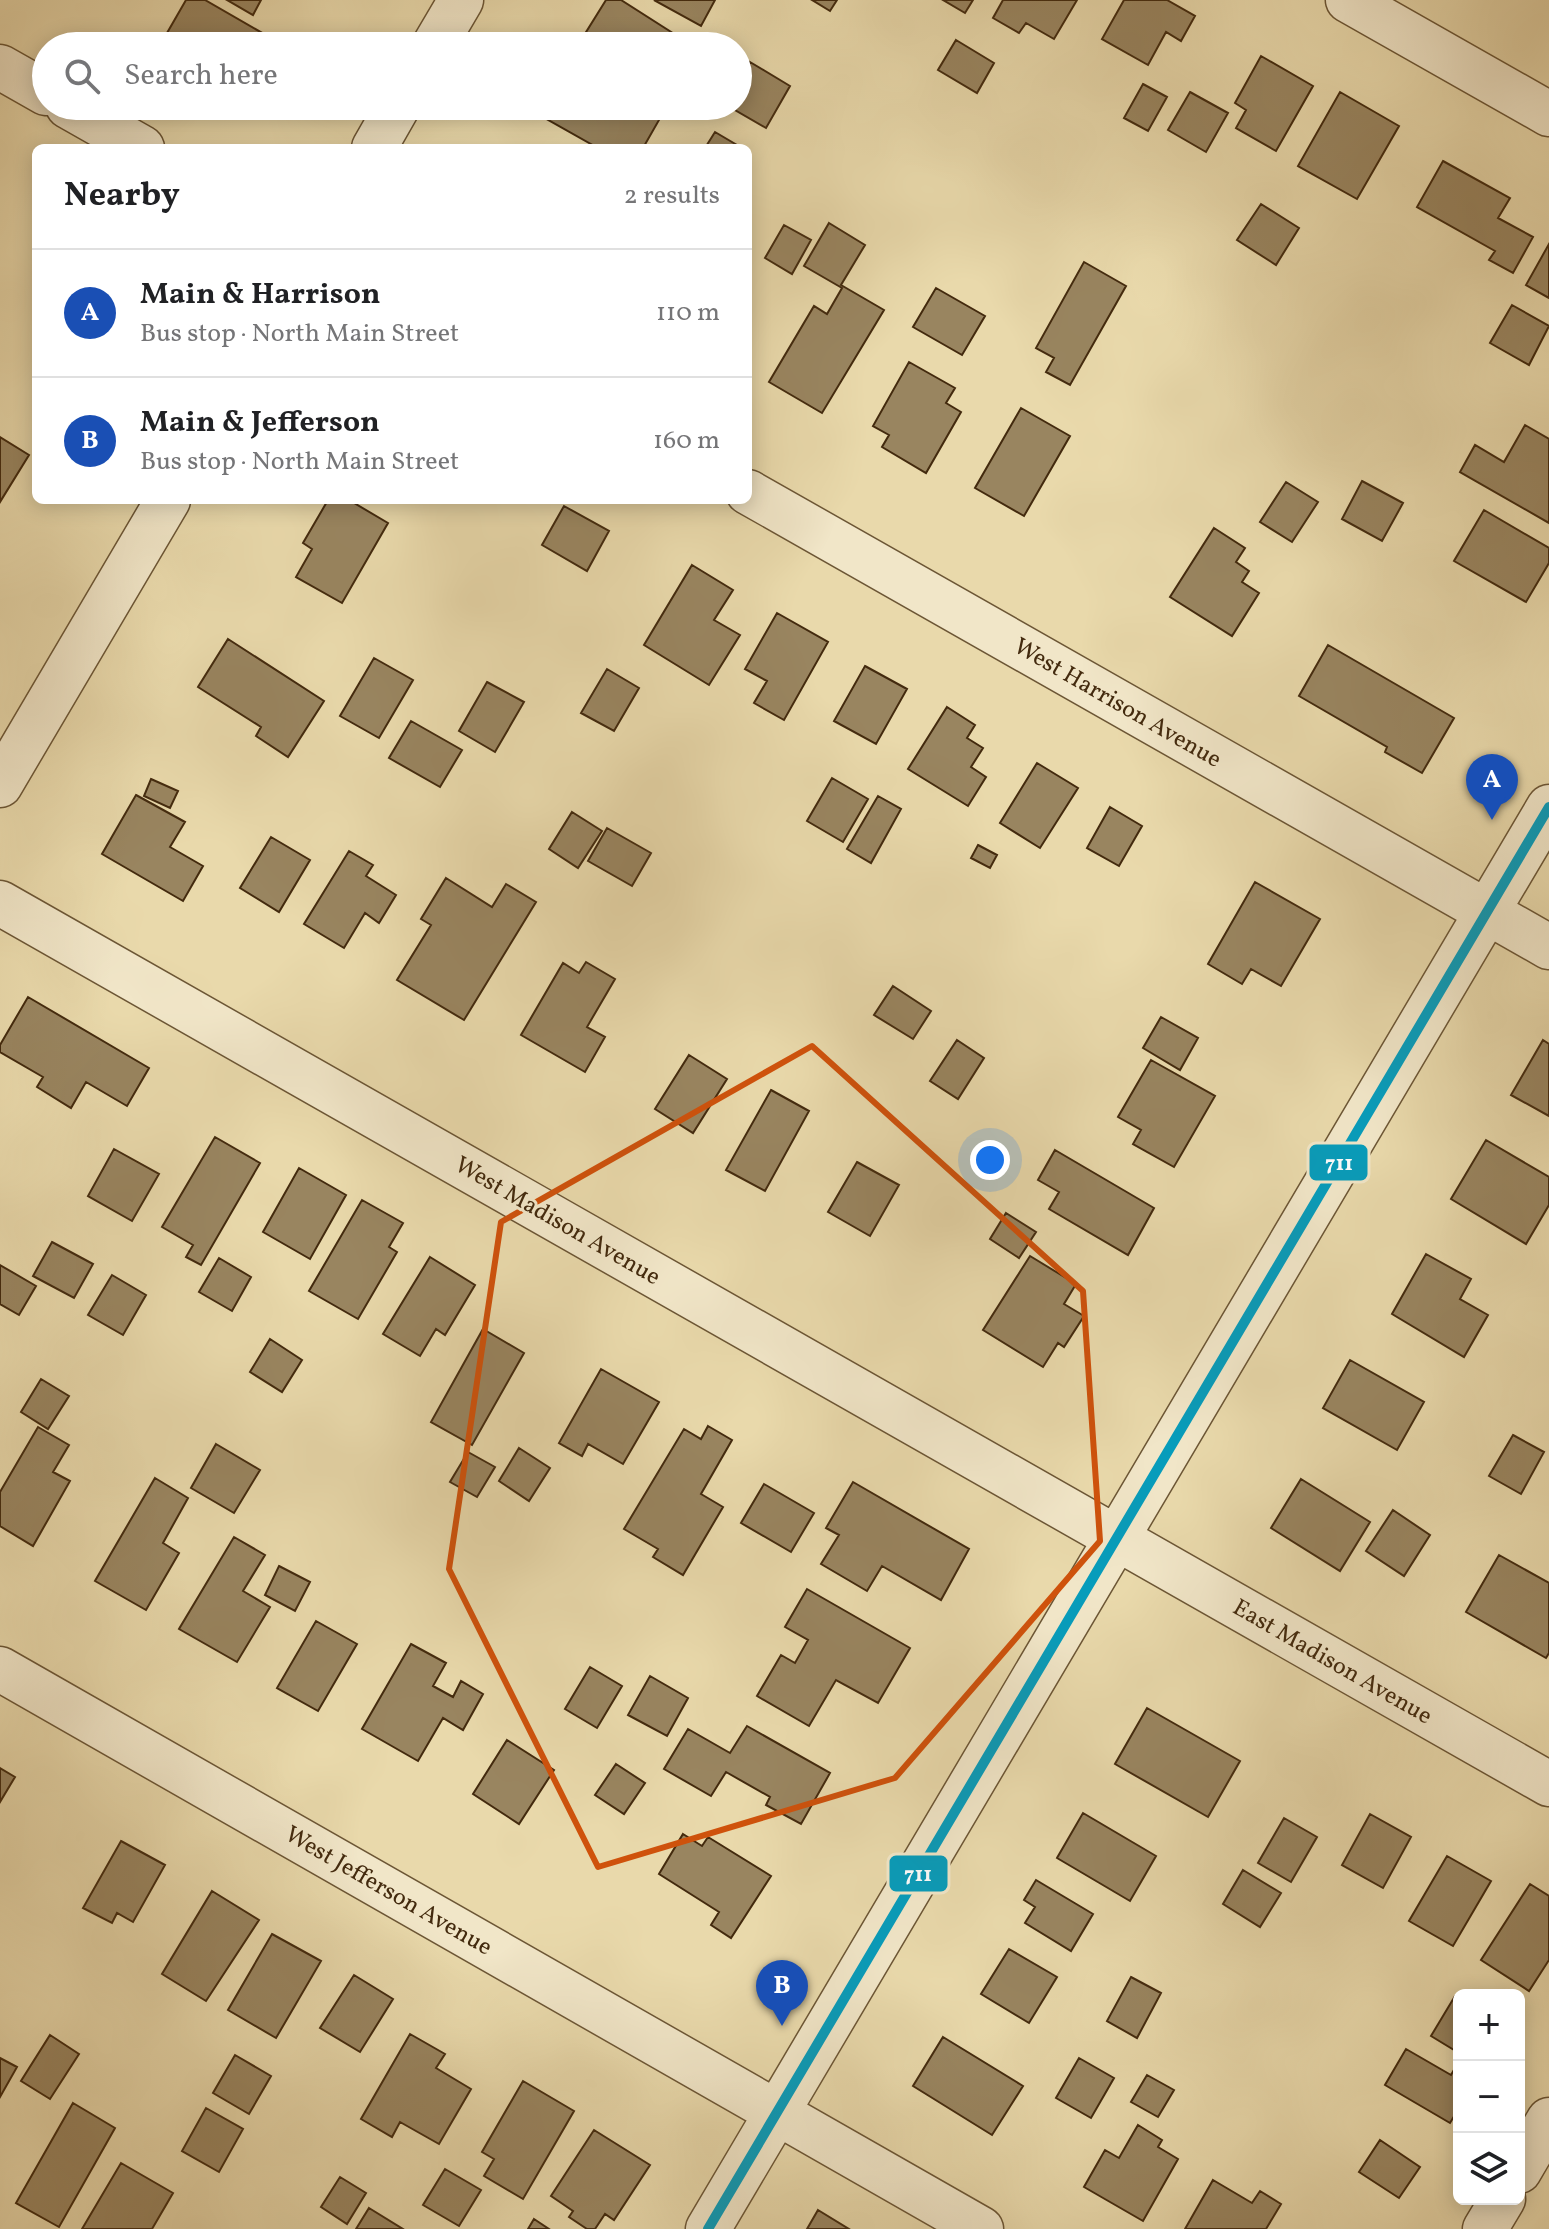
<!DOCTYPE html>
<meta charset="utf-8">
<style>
:root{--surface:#fff;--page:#f2f2f2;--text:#202124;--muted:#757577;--line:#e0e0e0;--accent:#8f2418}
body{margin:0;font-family:Vollkorn,serif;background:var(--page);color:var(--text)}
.controls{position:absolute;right:24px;bottom:24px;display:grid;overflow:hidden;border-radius:12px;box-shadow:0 4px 20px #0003}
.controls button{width:72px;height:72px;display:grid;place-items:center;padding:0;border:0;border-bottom:2px solid var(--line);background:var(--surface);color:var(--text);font:40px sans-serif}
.you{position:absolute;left:990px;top:1160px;width:28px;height:28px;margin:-20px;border:6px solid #fff;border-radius:50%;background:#1a73e8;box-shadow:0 0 0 12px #1a73e833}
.badge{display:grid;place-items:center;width:52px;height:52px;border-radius:50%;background:var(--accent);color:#fff;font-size:26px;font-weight:700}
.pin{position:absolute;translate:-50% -66px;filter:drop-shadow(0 2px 4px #0008)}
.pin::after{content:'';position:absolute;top:42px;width:28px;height:24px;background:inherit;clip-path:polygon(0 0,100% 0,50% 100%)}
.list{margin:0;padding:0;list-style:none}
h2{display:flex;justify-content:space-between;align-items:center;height:104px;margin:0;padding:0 32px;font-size:34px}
h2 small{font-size:26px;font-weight:400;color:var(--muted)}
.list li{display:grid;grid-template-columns:52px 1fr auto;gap:24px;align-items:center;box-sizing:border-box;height:128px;padding:0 32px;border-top:2px solid var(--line)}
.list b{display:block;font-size:30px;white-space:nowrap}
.list p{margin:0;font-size:26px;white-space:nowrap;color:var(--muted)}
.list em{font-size:26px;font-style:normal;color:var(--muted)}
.icon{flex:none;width:44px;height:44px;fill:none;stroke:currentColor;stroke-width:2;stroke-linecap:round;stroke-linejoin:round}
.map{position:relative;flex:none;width:1549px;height:2229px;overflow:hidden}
.search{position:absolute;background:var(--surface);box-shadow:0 4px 20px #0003;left:32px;top:32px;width:720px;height:88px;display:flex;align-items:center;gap:20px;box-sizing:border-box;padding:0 28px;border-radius:44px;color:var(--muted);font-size:30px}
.panel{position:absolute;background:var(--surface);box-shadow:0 4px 20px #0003;left:32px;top:144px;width:720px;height:360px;border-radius:12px}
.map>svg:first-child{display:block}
.building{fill:#998560;stroke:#432a0e;stroke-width:2}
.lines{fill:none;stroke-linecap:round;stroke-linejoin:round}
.minor-casing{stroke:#6c5635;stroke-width:47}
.minor{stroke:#f1e6c8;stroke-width:44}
.bus-1-casing{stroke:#f1e6c8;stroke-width:16}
.bus-1{stroke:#079cbb;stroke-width:10}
.marked{fill:none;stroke:#cf520c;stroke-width:6;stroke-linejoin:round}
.labels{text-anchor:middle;stroke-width:6;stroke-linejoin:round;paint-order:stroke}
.street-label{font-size:24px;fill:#432a0e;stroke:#f1e6c8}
.line-badge{stroke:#f1e6c8;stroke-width:3}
.badge-label{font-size:22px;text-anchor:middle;font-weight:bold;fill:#fff}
</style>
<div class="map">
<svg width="1549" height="2229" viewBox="0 0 1549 2229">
<rect width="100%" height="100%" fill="#e9d9ab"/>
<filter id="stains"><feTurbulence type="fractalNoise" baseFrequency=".0025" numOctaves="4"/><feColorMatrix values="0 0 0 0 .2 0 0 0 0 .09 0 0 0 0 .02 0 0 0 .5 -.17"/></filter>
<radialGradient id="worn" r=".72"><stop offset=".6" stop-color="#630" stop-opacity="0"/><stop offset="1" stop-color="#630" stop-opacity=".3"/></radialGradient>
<!-- building -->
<path class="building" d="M186,0H205L264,34L258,46H173L163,40Z
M227,0H261L253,15Z
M606,0H621L679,37L673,46H598L583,37Z
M654,0H715L701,26Z
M812,0H837L830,11Z
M943,0H973L965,13Z
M1003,0H1077L1054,39L1026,23L1019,33L993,18Z
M1124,0H1167L1195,16L1181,41L1166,32L1148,65L1102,39Z
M956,40L994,63L977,93L938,70Z
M1261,56L1313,86L1276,151L1236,128L1246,110L1235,103Z
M750,62L790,86L766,128L728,106H738V83Z
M1143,84L1167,97L1148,131L1124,118Z
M1190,92L1228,113L1206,152L1168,130Z
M1340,92L1399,126L1357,199L1298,166Z
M540,106H634L659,120L643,148H598L536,113Z
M715,132L742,148H705Z
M1443,161L1510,198L1498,218L1533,237L1513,273L1489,260L1495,251L1417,207Z
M1261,204L1299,228L1276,265L1237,240Z
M829,223L865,245L841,285L884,310L822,413L769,382L814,306L827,314L842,288L804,266Z
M784,225L811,240L792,274L765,258Z
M1549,244V298L1526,285Z
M1084,262L1126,286L1070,385L1046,372L1054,358L1036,348Z
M936,288L985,316L962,355L913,327Z
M1512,305L1549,326L1529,365L1490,343Z
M909,362L955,388L946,403L961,412L926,473L882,447L889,435L873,426Z
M1021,408L1070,436L1024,516L975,488Z
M1525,425L1549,439V523L1460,472L1475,445L1504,462Z
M0,437L29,455L0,502Z
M1362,481L1403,503L1382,541L1342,519Z
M1286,482L1318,502L1292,542L1260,522Z
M328,500H349L388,523L342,603L296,577L312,549L303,543Z
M564,506L609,531L587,571L542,545Z
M1484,510L1549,548V563L1526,602L1454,561Z
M1214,528L1245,548L1236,562L1249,571L1242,582L1259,593L1232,636L1170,597Z
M692,565L733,590L714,620L740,635L709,685L644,645Z
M777,613L828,642L784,720L754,703L767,681L745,669Z
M228,639L324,701L288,757L256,736L261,727L198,687Z
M1328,645L1454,718L1422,773L1385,752L1387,747L1299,696Z
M374,658L413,680L379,738L340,716Z
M865,666L907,689L876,744L834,721Z
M607,669L639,688L614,731L581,713Z
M487,682L524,702L495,752L459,731Z
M947,707L975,725L967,738L983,748L971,767L986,777L968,806L908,769Z
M411,721L462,750L440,787L389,758Z
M1037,763L1078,788L1040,848L1000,823Z
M832,778L868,799L843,842L807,821Z
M151,779L178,791L170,808L144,796Z
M136,795L185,822L170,847L203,866L183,901L102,854Z
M878,796L901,809L871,863L847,849Z
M1110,807L1142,826L1119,866L1087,848Z
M572,812L602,831L578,868L549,849Z
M607,828L651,853L632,886L588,861Z
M271,837L310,860L279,912L240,888Z
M978,845L997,855L990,868L971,858Z
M349,851L373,865L366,876L396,895L379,923L365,913L344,948L304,924Z
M446,878L492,907L506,884L536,902L464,1020L397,980L431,925L421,919Z
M1255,882L1320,919L1281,986L1251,969L1242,984L1208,964Z
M586,962L615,979L587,1027L605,1037L585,1072L521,1035L563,963L579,973Z
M893,986L931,1011L913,1039L874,1015Z
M28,997L149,1068L127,1106L86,1082L71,1108L37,1087L43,1077L0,1052V1045Z
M1161,1017L1198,1038L1180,1070L1143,1048Z
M957,1040L984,1058L958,1099L930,1081Z
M1543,1040L1549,1044V1116L1511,1095Z
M689,1055L727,1079L693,1133L655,1109Z
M1151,1060L1215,1096L1174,1167L1133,1144L1141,1130L1118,1117Z
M771,1090L809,1111L765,1191L726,1170Z
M215,1137L260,1163L201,1265L186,1257L193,1245L162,1227Z
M1486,1140L1549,1177V1205L1526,1244L1451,1199Z
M114,1149L159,1174L132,1221L88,1196Z
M1055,1150L1154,1208L1128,1255L1049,1209L1059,1192L1038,1180Z
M857,1162L899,1185L870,1236L828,1212Z
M299,1168L346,1195L310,1259L263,1232Z
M362,1200L403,1223L389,1247L397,1252L358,1319L309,1291Z
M1006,1213L1036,1232L1019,1258L990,1239Z
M52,1242L93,1264L74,1298L33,1276Z
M1426,1254L1471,1279L1460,1299L1488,1315L1464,1357L1392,1314Z
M1030,1256L1076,1284L1064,1304L1084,1316L1064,1347L1058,1343L1043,1367L983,1330Z
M430,1257L475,1285L445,1335L436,1329L420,1356L383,1334Z
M219,1258L251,1277L232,1311L199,1292Z
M0,1265L36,1286L19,1315L0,1304Z
M112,1275L146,1295L123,1335L88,1315Z
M483,1329L524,1353L472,1445L431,1422Z
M270,1339L302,1360L282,1392L250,1372Z
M1350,1360L1424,1402L1397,1450L1323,1408Z
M601,1369L659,1402L623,1464L588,1444L582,1456L559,1443Z
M41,1379L69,1396L48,1429L21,1412Z
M708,1426L732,1440L701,1494L723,1507L683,1575L653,1557L658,1549L624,1529L684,1429L701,1439Z
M38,1427L69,1445L53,1472L70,1481L33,1546L0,1526V1492Z
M1513,1435L1544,1452L1521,1494L1489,1476Z
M216,1444L260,1470L234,1513L191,1488Z
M519,1448L550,1468L529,1501L499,1481Z
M468,1452L495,1467L477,1497L450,1482Z
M155,1478L188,1498L163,1543L179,1553L146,1610L95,1581Z
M1301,1479L1370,1522L1340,1571L1271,1528Z
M853,1482L969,1549L941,1600L882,1566L867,1591L821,1564L839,1535L826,1528Z
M764,1484L814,1513L791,1552L741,1523Z
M1393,1510L1430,1535L1404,1576L1366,1551Z
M234,1537L265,1555L243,1591L270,1607L237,1662L179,1629Z
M1499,1555L1549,1583V1653L1546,1658L1466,1612Z
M279,1566L310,1582L295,1611L265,1595Z
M807,1589L910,1648L878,1703L836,1680L809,1726L757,1696L781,1655L795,1663L808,1640L785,1627Z
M316,1621L357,1644L318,1711L277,1688Z
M411,1644L446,1663L433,1686L453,1697L461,1681L483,1694L463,1730L443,1718L418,1761L362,1729Z
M590,1667L622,1686L597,1728L565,1709Z
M650,1676L688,1698L667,1736L628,1715Z
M1147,1708L1240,1761L1208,1817L1115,1764Z
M747,1726L830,1773L801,1824L766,1805L770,1797L726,1772L711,1796L664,1769L688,1729L730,1753Z
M507,1740L554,1770L519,1824L473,1794Z
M616,1764L645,1783L624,1814L595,1795Z
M0,1768L15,1777L0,1802Z
M1083,1813L1156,1856L1130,1901L1057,1858Z
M1370,1814L1411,1837L1383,1888L1342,1865Z
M1284,1818L1317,1837L1291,1882L1258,1863Z
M683,1834L702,1846L708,1837L771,1876L731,1938L711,1925L719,1912L659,1874Z
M121,1841L165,1865L133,1922L117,1913L112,1923L83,1908Z
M1447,1856L1491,1881L1453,1946L1409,1921Z
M1243,1870L1281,1893L1260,1927L1223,1904Z
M1036,1880L1093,1914L1071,1951L1025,1923L1035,1907L1024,1900Z
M1530,1884L1549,1896V1960L1529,1991L1481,1960Z
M212,1891L259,1920L206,2001L162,1974Z
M272,1934L321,1961L276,2038L228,2010Z
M1009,1949L1057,1977L1029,2023L981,1994Z
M354,1975L393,1999L360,2052L320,2028Z
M1131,1977L1161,1993L1137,2038L1107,2021Z
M1455,1996L1459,1998V2053L1431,2036Z
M410,2034L445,2054L436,2068L471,2089L439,2144L400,2122L392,2137L361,2119Z
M50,2035L79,2054L50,2099L21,2081Z
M943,2037L1023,2086L992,2135L913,2086Z
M1406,2049L1451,2075L1455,2068L1459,2070V2108L1450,2123L1385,2085Z
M235,2055L271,2076L249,2114L213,2093Z
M0,2058L17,2067L0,2097Z
M1079,2058L1114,2078L1091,2118L1056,2098Z
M1147,2075L1174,2090L1158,2117L1131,2102Z
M523,2081L574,2111L523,2199L484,2176L494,2159L482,2152Z
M73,2103L115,2128L59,2227L16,2203Z
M206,2108L243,2129L219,2172L182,2151Z
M1138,2125L1162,2140L1158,2147L1178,2159L1143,2221L1084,2187L1105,2150L1119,2158Z
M594,2130L650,2165L614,2220L605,2214L595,2229H587L569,2217L573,2211L551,2196Z
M1380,2140L1420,2167L1399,2198L1359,2172Z
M121,2163L173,2193L152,2229H82Z
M445,2169L481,2190L459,2226L423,2205Z
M340,2177L366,2193L347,2224L321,2207Z
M1213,2180L1252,2203L1260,2191L1281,2204L1266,2229H1185Z
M369,2208L403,2229H356Z
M818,2210L849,2229H807Z
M534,2219L549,2229H528Z"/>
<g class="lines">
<!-- minor casing -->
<g class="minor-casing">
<path id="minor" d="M1348,0L1549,114
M434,46L461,0
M0,67L46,93
M68,106L142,148
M374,148L398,106
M748,492L1549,947
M0,785L168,500
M0,903L1549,1784
M0,1669L981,2229
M1519,2171L1549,2120
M708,2229L1549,807
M1485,2229L1503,2199"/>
</g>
<!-- minor -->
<use href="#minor" class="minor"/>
<!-- bus-1 casing -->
<g class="bus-1-casing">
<path id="bus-1" d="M708,2229L1549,807"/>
</g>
<!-- bus-1 -->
<use href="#bus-1" class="bus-1"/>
</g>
<!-- marked area -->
<path class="marked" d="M812,1046L1083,1291L1100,1541L895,1778L598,1867L449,1569L501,1222Z"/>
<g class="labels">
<!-- street labels -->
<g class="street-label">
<text transform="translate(1118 702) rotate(30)" y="8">West Harrison Avenue</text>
<text transform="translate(558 1220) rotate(30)" y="8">West Madison Avenue</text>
<text transform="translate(1333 1661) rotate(30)" y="8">East Madison Avenue</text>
<text transform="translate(389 1890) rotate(30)" y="8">West Jefferson Avenue</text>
</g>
</g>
<g class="line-badge">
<rect x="1308" y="1143" width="61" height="39" rx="8" fill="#079cbb"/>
<rect x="888" y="1854" width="61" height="39" rx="8" fill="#079cbb"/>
</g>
<g class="badge-label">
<text x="1339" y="1170">711</text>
<text x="918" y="1881">711</text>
</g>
<rect width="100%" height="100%" filter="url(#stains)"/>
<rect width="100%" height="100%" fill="url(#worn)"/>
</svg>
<div class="controls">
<button>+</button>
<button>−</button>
<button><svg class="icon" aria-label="layers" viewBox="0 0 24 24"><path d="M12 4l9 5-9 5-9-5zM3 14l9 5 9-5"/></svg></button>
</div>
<div class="you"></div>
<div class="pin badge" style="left:1492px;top:820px;background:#1a4fb4">A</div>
<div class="pin badge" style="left:782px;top:2026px;background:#1a4fb4">B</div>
<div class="search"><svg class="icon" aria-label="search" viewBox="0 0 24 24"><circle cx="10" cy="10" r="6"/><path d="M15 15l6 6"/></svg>Search here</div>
<section class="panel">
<h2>Nearby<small>2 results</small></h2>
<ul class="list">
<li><span class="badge" style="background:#1a4fb4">A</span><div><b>Main &amp; Harrison</b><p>Bus stop · North Main Street</p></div><em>110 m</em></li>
<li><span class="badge" style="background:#1a4fb4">B</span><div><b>Main &amp; Jefferson</b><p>Bus stop · North Main Street</p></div><em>160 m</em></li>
</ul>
</section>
</div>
